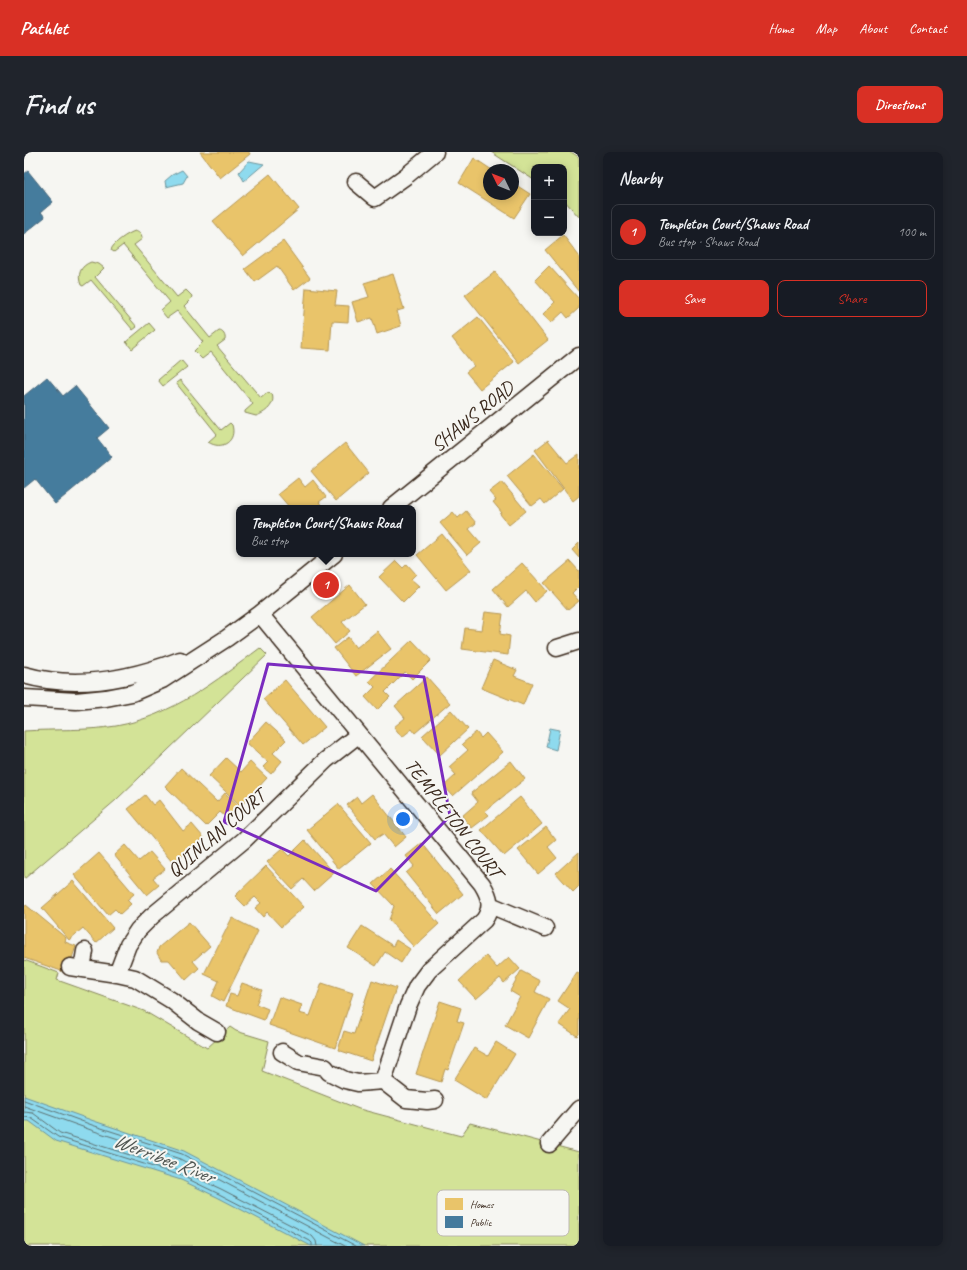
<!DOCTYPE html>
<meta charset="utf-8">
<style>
:root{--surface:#171b24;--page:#20242c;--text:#f1f3f6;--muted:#9ea1a6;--line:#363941;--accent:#d93025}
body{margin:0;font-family:Caveat,sans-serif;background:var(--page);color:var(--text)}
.controls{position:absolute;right:12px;top:12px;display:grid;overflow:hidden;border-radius:8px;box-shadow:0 2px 10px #0003}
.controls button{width:36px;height:36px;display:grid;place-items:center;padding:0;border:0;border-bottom:1px solid var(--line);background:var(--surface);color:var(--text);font:20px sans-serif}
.compass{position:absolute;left:459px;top:12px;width:36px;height:36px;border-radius:50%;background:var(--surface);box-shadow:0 2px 10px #0003;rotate:313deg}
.you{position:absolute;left:379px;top:667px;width:14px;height:14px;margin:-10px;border:3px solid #fff;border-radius:50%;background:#1a73e8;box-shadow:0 0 0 6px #1a73e833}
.badge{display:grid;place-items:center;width:26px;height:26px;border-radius:50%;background:var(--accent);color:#fff;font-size:13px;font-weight:700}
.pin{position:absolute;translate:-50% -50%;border:2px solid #fff;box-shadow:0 1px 4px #0006}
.popup{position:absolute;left:212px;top:353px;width:180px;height:52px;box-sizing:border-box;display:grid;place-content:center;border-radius:8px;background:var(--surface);filter:drop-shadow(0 1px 3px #0005);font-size:13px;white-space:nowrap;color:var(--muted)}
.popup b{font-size:15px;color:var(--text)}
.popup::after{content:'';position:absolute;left:50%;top:100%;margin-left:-8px;border:8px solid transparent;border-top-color:var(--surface)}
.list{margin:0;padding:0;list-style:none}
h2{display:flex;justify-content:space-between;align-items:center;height:52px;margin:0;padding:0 16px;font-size:17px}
h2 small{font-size:13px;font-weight:400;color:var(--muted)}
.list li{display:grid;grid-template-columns:26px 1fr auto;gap:12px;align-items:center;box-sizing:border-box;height:56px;margin:0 8px 8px;padding:0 8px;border:1px solid var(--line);border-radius:8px}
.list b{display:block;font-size:15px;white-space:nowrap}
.list p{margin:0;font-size:13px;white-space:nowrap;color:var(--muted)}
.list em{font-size:13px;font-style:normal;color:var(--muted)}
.actions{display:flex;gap:8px;padding:12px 16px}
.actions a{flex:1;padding:9px 0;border:1px solid var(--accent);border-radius:8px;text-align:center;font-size:14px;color:var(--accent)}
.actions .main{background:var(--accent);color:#fff}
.map{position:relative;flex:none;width:555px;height:1094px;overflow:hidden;border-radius:8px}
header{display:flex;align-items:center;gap:24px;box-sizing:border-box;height:56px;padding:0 20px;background:var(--accent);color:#fff}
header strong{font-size:19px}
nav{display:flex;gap:22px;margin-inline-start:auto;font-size:14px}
.intro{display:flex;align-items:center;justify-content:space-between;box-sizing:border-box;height:96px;padding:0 24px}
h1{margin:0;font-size:28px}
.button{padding:10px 18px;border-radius:8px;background:var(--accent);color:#fff;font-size:14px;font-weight:700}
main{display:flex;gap:24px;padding:0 24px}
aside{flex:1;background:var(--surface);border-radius:8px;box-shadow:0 2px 10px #0003}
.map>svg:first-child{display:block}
.green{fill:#d3e397;stroke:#87865a}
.water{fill:#8edaee;stroke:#6d949b}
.homes{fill:#e9c46a;stroke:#b59653}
.public{fill:#457b9d;stroke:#426377}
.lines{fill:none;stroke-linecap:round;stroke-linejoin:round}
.shore{stroke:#5c7071;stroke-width:1}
.minor-casing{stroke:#3b2a1e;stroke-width:19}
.minor{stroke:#f6f6f2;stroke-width:16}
.marked{fill:none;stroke:#7b2cbf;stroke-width:3;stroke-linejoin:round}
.labels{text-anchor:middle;stroke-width:4;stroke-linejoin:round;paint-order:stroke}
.street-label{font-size:20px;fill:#3b2a1e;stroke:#f6f6f2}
.water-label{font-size:21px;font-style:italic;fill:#505652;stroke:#f6f6f2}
.key{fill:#f6f6f2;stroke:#beb9b2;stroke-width:1}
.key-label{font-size:11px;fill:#3b2a1e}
</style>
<header>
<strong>Pathlet</strong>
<nav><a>Home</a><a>Map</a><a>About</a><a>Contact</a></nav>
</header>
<div class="intro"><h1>Find us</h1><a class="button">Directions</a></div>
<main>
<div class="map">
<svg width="555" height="1094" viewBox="0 0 555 1094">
<rect width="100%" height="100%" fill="#f6f6f2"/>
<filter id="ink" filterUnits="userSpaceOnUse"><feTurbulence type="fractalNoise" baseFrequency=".025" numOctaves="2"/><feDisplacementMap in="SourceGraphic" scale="8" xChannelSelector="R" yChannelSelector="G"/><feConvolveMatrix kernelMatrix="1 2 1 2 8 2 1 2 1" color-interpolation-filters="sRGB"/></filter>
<g filter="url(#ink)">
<!-- green -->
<path class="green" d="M467,0H547L555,5V65L540,48V15H510V28Z
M111,79C114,80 118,82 118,87L110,93L153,145L162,138L168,144L167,147L160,154L186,186L195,179C199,179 202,184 201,188L193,194L237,246L243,241L248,242C252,253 241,261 232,264L221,261V259L229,252L187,200L178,207L170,199L179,190L153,159L143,166L138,160L137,158L146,150L99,93L90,100L87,98C89,91 104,81 111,79Z
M67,110L75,112L80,116L71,125L113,175L109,178L67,128L59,134L57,133C53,123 56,114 67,110Z
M125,171L131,178L108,197L102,190Z
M157,208L163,215L139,234L134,228Z
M156,228L197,278L206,271L208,273C213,289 198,299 184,290L193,282L152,231Z
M236,496L243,503L92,648L0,727V579C31,577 62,579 92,574C148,564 192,529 236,496Z
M0,808L35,821L33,828L120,859L183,896L206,875L212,879L245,889L238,919L335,957L437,984L446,971L555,1000V1094H0Z"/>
<!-- water -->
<path class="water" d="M225,9L240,12L220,29L215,20Z
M158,18L163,24L159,31L142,35L141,29L148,23Z
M526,576L536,578L532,598L522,595Z
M0,944L70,969L160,999L340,1094H287L193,1045L157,1028L32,989L5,969H0Z"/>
<!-- homes -->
<path class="homes" d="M176,0H225L226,2L196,26Z
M450,6L468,18H465V42H489V31L506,42L490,66L435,31Z
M246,22L275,57L219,104L189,69Z
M539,83L555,104V140L521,98Z
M259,89L286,126L270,138L253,114L231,130L221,117Z
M525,114L555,147V156L544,166L539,160L527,171L519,162L531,150L511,128Z
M471,120L524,188L495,211L441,143Z
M369,122L380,157L373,159L377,174L353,182L348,166L334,170L328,150L345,145L340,131Z
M282,136L313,139L311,153L325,154L324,170L308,169L306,198L277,196Z
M454,165L490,210L456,237L442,220L450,214L428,186Z
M524,288L543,311L555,302V344L549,349L511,298Z
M321,291L345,321L312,349L287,319Z
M510,302L539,337L521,352L517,347L508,354L483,324Z
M274,326L281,335L289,328L302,345L295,350L300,356H266L254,342Z
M478,330L502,359L485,373L476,362L478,361L469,350L472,348L465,340Z
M442,359L452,371L445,377L457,391L443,403L416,371L429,360L434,366Z
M418,382L447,418L422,438L393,403Z
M555,391V406L548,398Z
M372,409L379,416L383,412L392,422L387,427L395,434L379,450L355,425Z
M546,409L555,419V434L548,441L555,449L544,458L520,431Z
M498,411L523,439L511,450L502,439L484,455L469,437Z
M326,433L341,452L318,470L326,479L311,492L288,465Z
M461,460L479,462L476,482L486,484L484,503L438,497L441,476L458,478Z
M353,479L367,497L332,524L310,496L324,485L332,496Z
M388,488L407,508L388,527L381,520L361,540L366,545L353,558L341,545L351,535L345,529Z
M469,508L493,518L490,524L508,531L499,553L457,536Z
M403,525L426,551L391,581L388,577L378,585L370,575L381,566L371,554Z
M261,528L301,575L279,593L239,547Z
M427,558L444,577L416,603L398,584Z
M242,570L262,588L249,601L258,609L247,622L239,615L244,610L223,591Z
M452,580L457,586L462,581L479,600L429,644L420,634L432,623L425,615L444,598L438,592Z
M202,606L217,620L226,610L243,626L217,654L185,624Z
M487,609L501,627L461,659L465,663L448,676L438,664L454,650L447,641Z
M157,616L193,650L201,641L215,654L203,666L196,660L182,674L141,634Z
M348,642L382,685L370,695L359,682L351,687L323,653L333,645L337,651Z
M121,643L129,653L135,648L159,679L168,672L180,686L149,711L104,657Z
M496,645L518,672L480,704L457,678Z
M314,652L347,691L315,717L283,678Z
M522,675L532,688L524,695L533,706L514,722L494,698Z
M281,688L310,721L290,739L279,727L268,737L243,710L258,697L265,704Z
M398,691L439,742L415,762L382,721L390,714L382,704Z
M101,693L115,709L126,700L141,717L129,726L135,733L123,743L90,703Z
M555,700V734L549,740L532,721Z
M75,701L110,742L103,748L107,752L96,762L91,757L84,763L50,723Z
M242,714L280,755L257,775L243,760L239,765L231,756L237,751L231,745L221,754L211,744Z
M366,717L415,772L390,795L365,768L370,754L349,732Z
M49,729L89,776L72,791L59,776L45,788L18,756Z
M2,753L42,786L41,790L52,794L43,821L0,806V756Z
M208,766L234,779L199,850L188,844L195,829L180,822Z
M165,770L186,794L169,809L175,816L162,828L145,808H137L133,801L135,795Z
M338,774L369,794L372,788L386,797L377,811L361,800L352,814L324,796Z
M462,804L473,816L485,805L496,817L480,831L476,826L452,847L435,829Z
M497,819L516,829L511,840L525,847L504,886L481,873L496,845L486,839Z
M553,820L555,821V882L553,884L535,872L546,857L534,849Z
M348,828L372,836L347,909L314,898L320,879L330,882Z
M218,831L238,838L232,852L244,857L240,868L202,854L206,842L213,844Z
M298,831L329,841L311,896L245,873L255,845L278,853L275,861L286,864Z
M416,849L437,856L433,869L440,871L424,918L421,917L417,930L392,922Z
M472,890L491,902L463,948L430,928L450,896L464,904Z"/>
<!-- public -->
<path class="public" d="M4,19L29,50L17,60L21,65L0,82V22Z
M23,225L39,244L51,234L85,276L73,286L88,305L31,352L11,327L0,336V244Z"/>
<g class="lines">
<!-- shore -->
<path class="shore" d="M0,948L68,973L158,1002L332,1094
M0,954L67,978L156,1007L321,1094
M0,960L9,961L36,981L160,1020L197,1037L288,1084L292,1089L293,1094
M0,965L7,966L34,985L158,1024L195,1042L286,1089L288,1091V1094"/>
<!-- minor casing -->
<g class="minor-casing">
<path id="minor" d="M332,30L351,46L382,24L411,0
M367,356L555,204
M236,462L458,732C466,745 469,755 460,768L405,818L393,834L384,854L359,929
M533,496L555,489
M0,523C52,538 107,527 156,508
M0,546L52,549L82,546L108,541L138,528L203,486L236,462L310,402
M466,753L521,776
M46,815L93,822L111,826L147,848L174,869L193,880
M58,817L61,799
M93,822L104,793L114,778L128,764L220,688L302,608L334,583
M258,900L274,910L301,915L305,920L321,928L334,931L359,929L382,947L403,949L411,948
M525,992L555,957"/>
</g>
<!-- minor -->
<use href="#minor" class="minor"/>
</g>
</g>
<!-- marked area -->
<path class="marked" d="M244,512L400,525L426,664L352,739L200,670Z"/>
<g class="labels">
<!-- street labels -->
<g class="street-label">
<text transform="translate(448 264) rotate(-39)" y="7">SHAWS ROAD</text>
<text transform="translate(430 666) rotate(52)" y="7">TEMPLETON COURT</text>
<text transform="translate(192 681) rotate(-41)" y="7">QUINLAN COURT</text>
</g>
<!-- water labels -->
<g class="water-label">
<text transform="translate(140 1006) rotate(21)" y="7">Werribee River</text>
</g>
</g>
<!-- legend -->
<rect x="413" y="1038" width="132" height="46" rx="6" class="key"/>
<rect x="421" y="1046" width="18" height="12" fill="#e9c46a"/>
<rect x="421" y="1064" width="18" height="12" fill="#457b9d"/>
<g class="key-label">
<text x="446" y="1056">Homes</text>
<text x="446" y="1074">Public</text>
</g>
</svg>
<div class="controls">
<button>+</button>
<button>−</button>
</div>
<svg class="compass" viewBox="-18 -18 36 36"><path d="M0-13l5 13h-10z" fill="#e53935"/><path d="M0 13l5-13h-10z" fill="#9ea1a6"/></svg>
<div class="you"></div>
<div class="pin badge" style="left:302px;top:433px">1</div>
<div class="popup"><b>Templeton Court/Shaws Road</b>Bus stop</div>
</div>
<aside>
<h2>Nearby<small></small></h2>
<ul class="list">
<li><span class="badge">1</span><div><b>Templeton Court/Shaws Road</b><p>Bus stop · Shaws Road</p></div><em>100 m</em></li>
</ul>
<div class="actions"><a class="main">Save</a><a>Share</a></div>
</aside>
</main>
